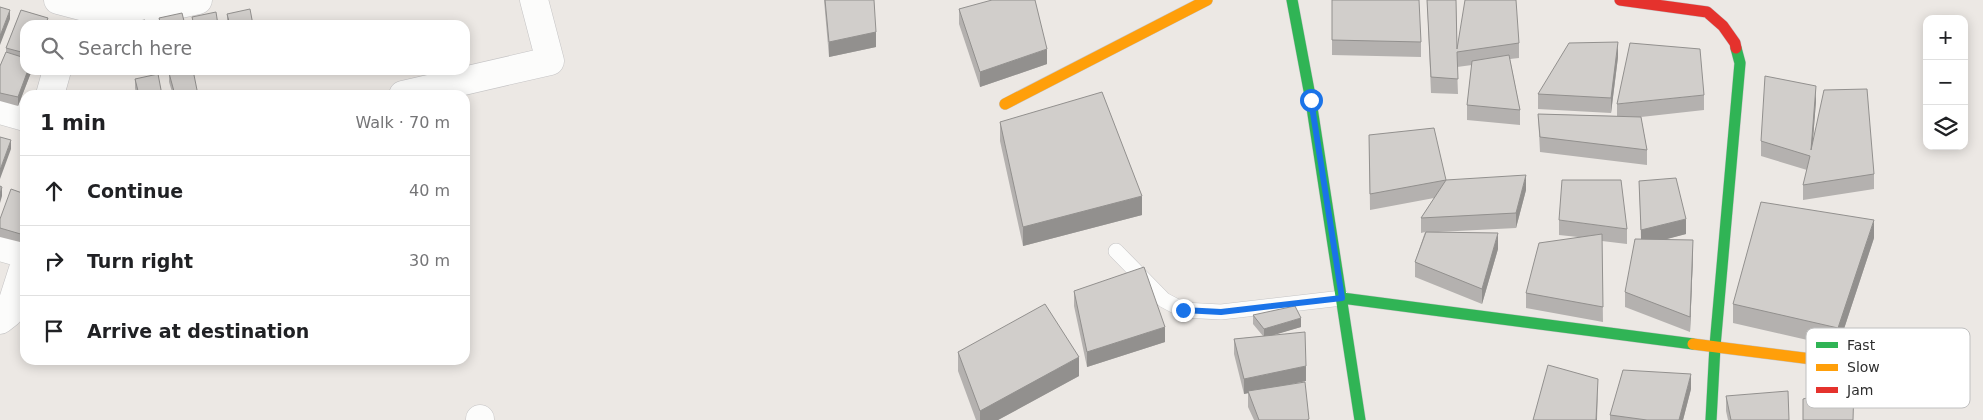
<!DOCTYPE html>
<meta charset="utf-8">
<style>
:root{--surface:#fff;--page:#f6f6f6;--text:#202124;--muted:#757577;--line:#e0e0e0}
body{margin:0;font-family:"DejaVu Sans",sans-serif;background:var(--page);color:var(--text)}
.controls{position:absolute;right:15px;top:15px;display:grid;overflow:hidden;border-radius:10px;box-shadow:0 2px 12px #0003}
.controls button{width:45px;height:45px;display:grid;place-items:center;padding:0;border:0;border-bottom:1px solid var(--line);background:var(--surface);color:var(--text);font:25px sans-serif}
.stop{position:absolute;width:15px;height:15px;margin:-11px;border:4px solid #1a73e8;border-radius:50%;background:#fff}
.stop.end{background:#1a73e8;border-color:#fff;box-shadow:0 1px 5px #0008}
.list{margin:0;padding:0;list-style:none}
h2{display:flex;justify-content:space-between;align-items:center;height:65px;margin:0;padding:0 20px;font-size:21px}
h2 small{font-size:16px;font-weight:400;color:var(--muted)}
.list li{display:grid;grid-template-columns:32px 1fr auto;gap:15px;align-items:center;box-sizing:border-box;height:70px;padding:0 20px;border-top:1px solid var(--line)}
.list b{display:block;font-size:19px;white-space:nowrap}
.list em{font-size:16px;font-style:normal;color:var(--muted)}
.icon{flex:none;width:28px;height:28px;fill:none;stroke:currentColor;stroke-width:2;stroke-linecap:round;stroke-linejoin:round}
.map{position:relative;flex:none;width:1983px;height:420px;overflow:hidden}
.search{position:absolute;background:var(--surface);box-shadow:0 2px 12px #0003;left:20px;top:20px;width:450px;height:55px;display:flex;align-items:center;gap:12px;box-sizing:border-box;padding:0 18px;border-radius:15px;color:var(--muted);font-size:19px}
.panel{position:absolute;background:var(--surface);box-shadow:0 2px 12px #0003;left:20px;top:90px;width:450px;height:275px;border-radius:15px}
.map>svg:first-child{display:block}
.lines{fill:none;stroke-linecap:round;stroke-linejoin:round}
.lane-casing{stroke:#c5c4c5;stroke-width:16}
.street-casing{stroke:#c5c4c5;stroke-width:29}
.fast-casing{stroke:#c5c4c5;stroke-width:12}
.slow-casing{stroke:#c5c4c5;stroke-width:12}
.jam-casing{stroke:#c5c4c5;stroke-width:12}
.lane{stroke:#fcfcfb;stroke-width:15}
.street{stroke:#fcfcfb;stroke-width:28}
.fast{stroke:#30b455;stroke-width:11}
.slow{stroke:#ff9f0a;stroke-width:11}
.jam{stroke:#e5322d;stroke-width:11}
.wall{fill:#b4b1af}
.shaded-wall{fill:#92908e}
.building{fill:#d1cecb;stroke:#92908e}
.route{stroke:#1a73e8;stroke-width:6}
.key{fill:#fff;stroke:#c0c0c0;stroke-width:1}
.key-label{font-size:14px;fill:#2e2e2e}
</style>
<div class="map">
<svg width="1983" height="420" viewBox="0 0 1983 420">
<rect width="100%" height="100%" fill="#ece8e4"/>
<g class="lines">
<!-- lane casing -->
<g class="lane-casing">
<path id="lane" d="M1116,251L1164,300L1183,310L1221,312L1342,298"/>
</g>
<!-- street casing -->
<g class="street-casing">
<path id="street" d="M58,0L111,14L167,7L198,0
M50,95L57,70
M403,95L550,61L534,0
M0,110L25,117
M0,247L25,254
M0,320L9,313L25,263
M480,420V419"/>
</g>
<!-- fast casing -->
<g class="fast-casing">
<path id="fast" d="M1292,0L1311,101L1360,420
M1342,298L1693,344
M1711,420L1715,346L1740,63L1736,48"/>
</g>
<!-- slow casing -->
<g class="slow-casing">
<path id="slow" d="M1005,104L1207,0
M1693,344L1851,364"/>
</g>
<!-- jam casing -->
<g class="jam-casing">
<path id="jam" d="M1620,0L1707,12L1723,26L1735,43L1736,48"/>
</g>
<!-- lane -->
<use href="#lane" class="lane"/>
<!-- street -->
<use href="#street" class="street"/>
<!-- fast -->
<use href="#fast" class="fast"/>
<!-- slow -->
<use href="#slow" class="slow"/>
<!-- jam -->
<use href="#jam" class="jam"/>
</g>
<!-- wall -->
<path class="wall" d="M824,0H874L876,47L829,57Z
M1332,0L1421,42V57L1332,55Z
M1427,0H1456L1457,49L1519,43V58L1510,59L1520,110V125L1467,120V105L1472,65L1457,67L1458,94L1431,93Z
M959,9L1047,64L980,87L959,24Z
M21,10L48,18V25H25V70H32L18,106L0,101V66L6,52V48Z
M227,14L253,25H227Z
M1618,57L1611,113L1538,109V94Z
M169,73L198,95H173L169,82Z
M135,79L162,95H136L135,88Z
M1704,95V110L1641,117L1647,150V165L1540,152L1538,114L1617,116V104Z
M1816,101L1813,139L1874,174V189L1803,200V185L1807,170L1761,156V141Z
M1000,122L1142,215L1023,246L1000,141Z
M1369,135L1446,180L1526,190L1516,228L1438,232L1498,249L1482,304L1415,277V262L1425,232L1421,233V218L1434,198L1370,210Z
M1639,181L1686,234L1666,239L1693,255L1690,332L1625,307V292L1641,239Z
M25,194V241L24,243L0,237V219Z
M1559,220L1627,229V244L1602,241L1603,322L1526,308V293L1578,237L1559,235Z
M1874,238L1838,347L1733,323V304Z
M1074,291L1165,342L1087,367L1074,306Z
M1253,315L1301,327L1272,335L1306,381L1277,387L1309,420H1254L1248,407V393L1244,394L1234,354V339L1263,336L1253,324Z
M958,352L1079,376L998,420H976L958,371Z
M69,360H78L77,363Z
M1691,389L1683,420H1610V415Z
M1726,396L1789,420H1728L1726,411Z"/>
<!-- shaded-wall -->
<path class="shaded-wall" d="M10,10V19L0,45V36Z
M876,32V47L829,57V42Z
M1618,42V57L1611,113V98Z
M1047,49V64L980,87V72Z
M28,70H32L18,106V97Z
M132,70H145L132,74Z
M1816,86V101L1811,165V150Z
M11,140V149L0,179V170Z
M1526,175V190L1516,228V213Z
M2,187V196L0,203V194Z
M1142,196V215L1023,246V227Z
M1686,219V234L1641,246V230Z
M1874,220V238L1838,347V328Z
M25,232V241L24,243V235Z
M1498,233V249L1482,304V289Z
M1693,240V255L1690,332V317Z
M1301,318V327L1264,338V329Z
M1165,327V342L1087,367V352Z
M1079,357V376L998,420H980V411Z
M1306,366V381L1244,394V379Z
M1691,374V389L1683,420H1679Z
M1598,379L1597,420H1596Z"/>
<!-- building -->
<path class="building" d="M825,0H874L876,32L829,42Z
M992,0H1035L1047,49L980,72L959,9Z
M1332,0H1419L1421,42L1332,40Z
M1427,0H1456L1457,49L1465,0H1516L1519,43L1457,52L1458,79L1431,77Z
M0,7L10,10L0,36Z
M250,9L253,25H230L227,14Z
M21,10L48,18L45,25H25V53L6,48Z
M216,12L218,25H194L192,17Z
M182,13L185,25H161L159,18Z
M145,20L146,25H122V24Z
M1618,42L1611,98L1538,94L1569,43Z
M1630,43L1700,49L1704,95L1617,104Z
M6,52L25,58V70H28L18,97L0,93V66Z
M1509,55L1520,110L1467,105L1472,61Z
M184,70H193L198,95H175L169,73Z
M158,74L162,95H139L135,79Z
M1765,76L1816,86L1811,150L1824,90L1867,89L1874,174L1803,185L1810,156L1761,141Z
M1102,92L1142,196L1023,227L1000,122Z
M1538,114L1641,117L1647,150L1540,137Z
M1434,128L1446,180L1370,194L1369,135Z
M0,137L11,140L0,170Z
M1526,175L1516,213L1421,218L1446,180Z
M1676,178L1686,219L1641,230L1639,181Z
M1562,180H1621L1627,229L1559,220Z
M0,186L2,187L0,194Z
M11,189L25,194V232L24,235L0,228V219Z
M1761,202L1874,220L1838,328L1733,304Z
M1426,232L1498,233L1482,289L1415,262Z
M1602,234L1603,307L1526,293L1539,243Z
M1635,239L1693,240L1690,317L1625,292Z
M1144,267L1165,327L1087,352L1074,291Z
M1045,304L1079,357L980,411L958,352Z
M1295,306L1301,318L1264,329L1253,315Z
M1305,332L1306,366L1244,379L1234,339Z
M1548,365L1598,379L1596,420H1533Z
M1623,370L1691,374L1679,420H1647L1610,415Z
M1305,382L1309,419L1307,420H1259L1248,391Z
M1854,386L1853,420H1803V399Z
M1788,391L1789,420H1731L1726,396Z"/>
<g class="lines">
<!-- route -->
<path class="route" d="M1183,310L1221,312L1342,298L1311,100"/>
</g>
<!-- legend -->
<rect x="1806" y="328" width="164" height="80" rx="8" class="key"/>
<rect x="1816" y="342" width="22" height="6" fill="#30b455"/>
<rect x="1816" y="364" width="22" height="7" fill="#ff9f0a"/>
<rect x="1816" y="387" width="22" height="6" fill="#e5322d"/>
<g class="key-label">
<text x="1847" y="350">Fast</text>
<text x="1847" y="372">Slow</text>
<text x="1847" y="395">Jam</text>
</g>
</svg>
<div class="controls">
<button>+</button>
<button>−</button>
<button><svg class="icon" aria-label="layers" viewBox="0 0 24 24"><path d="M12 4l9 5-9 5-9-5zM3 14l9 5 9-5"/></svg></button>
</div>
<div class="stop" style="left:1311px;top:100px"></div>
<div class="stop end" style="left:1183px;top:310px"></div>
<div class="search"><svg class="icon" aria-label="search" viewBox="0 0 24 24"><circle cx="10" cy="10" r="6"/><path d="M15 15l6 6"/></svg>Search here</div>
<section class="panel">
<h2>1 min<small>Walk · 70 m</small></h2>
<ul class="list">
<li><svg class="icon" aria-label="ahead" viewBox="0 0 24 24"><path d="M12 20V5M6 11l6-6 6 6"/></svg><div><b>Continue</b></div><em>40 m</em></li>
<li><svg class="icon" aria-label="right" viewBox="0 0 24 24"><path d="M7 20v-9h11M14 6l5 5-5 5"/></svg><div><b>Turn right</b></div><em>30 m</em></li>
<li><svg class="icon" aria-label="arrive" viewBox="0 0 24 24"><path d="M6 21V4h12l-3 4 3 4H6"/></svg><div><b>Arrive at destination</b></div></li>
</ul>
</section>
</div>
